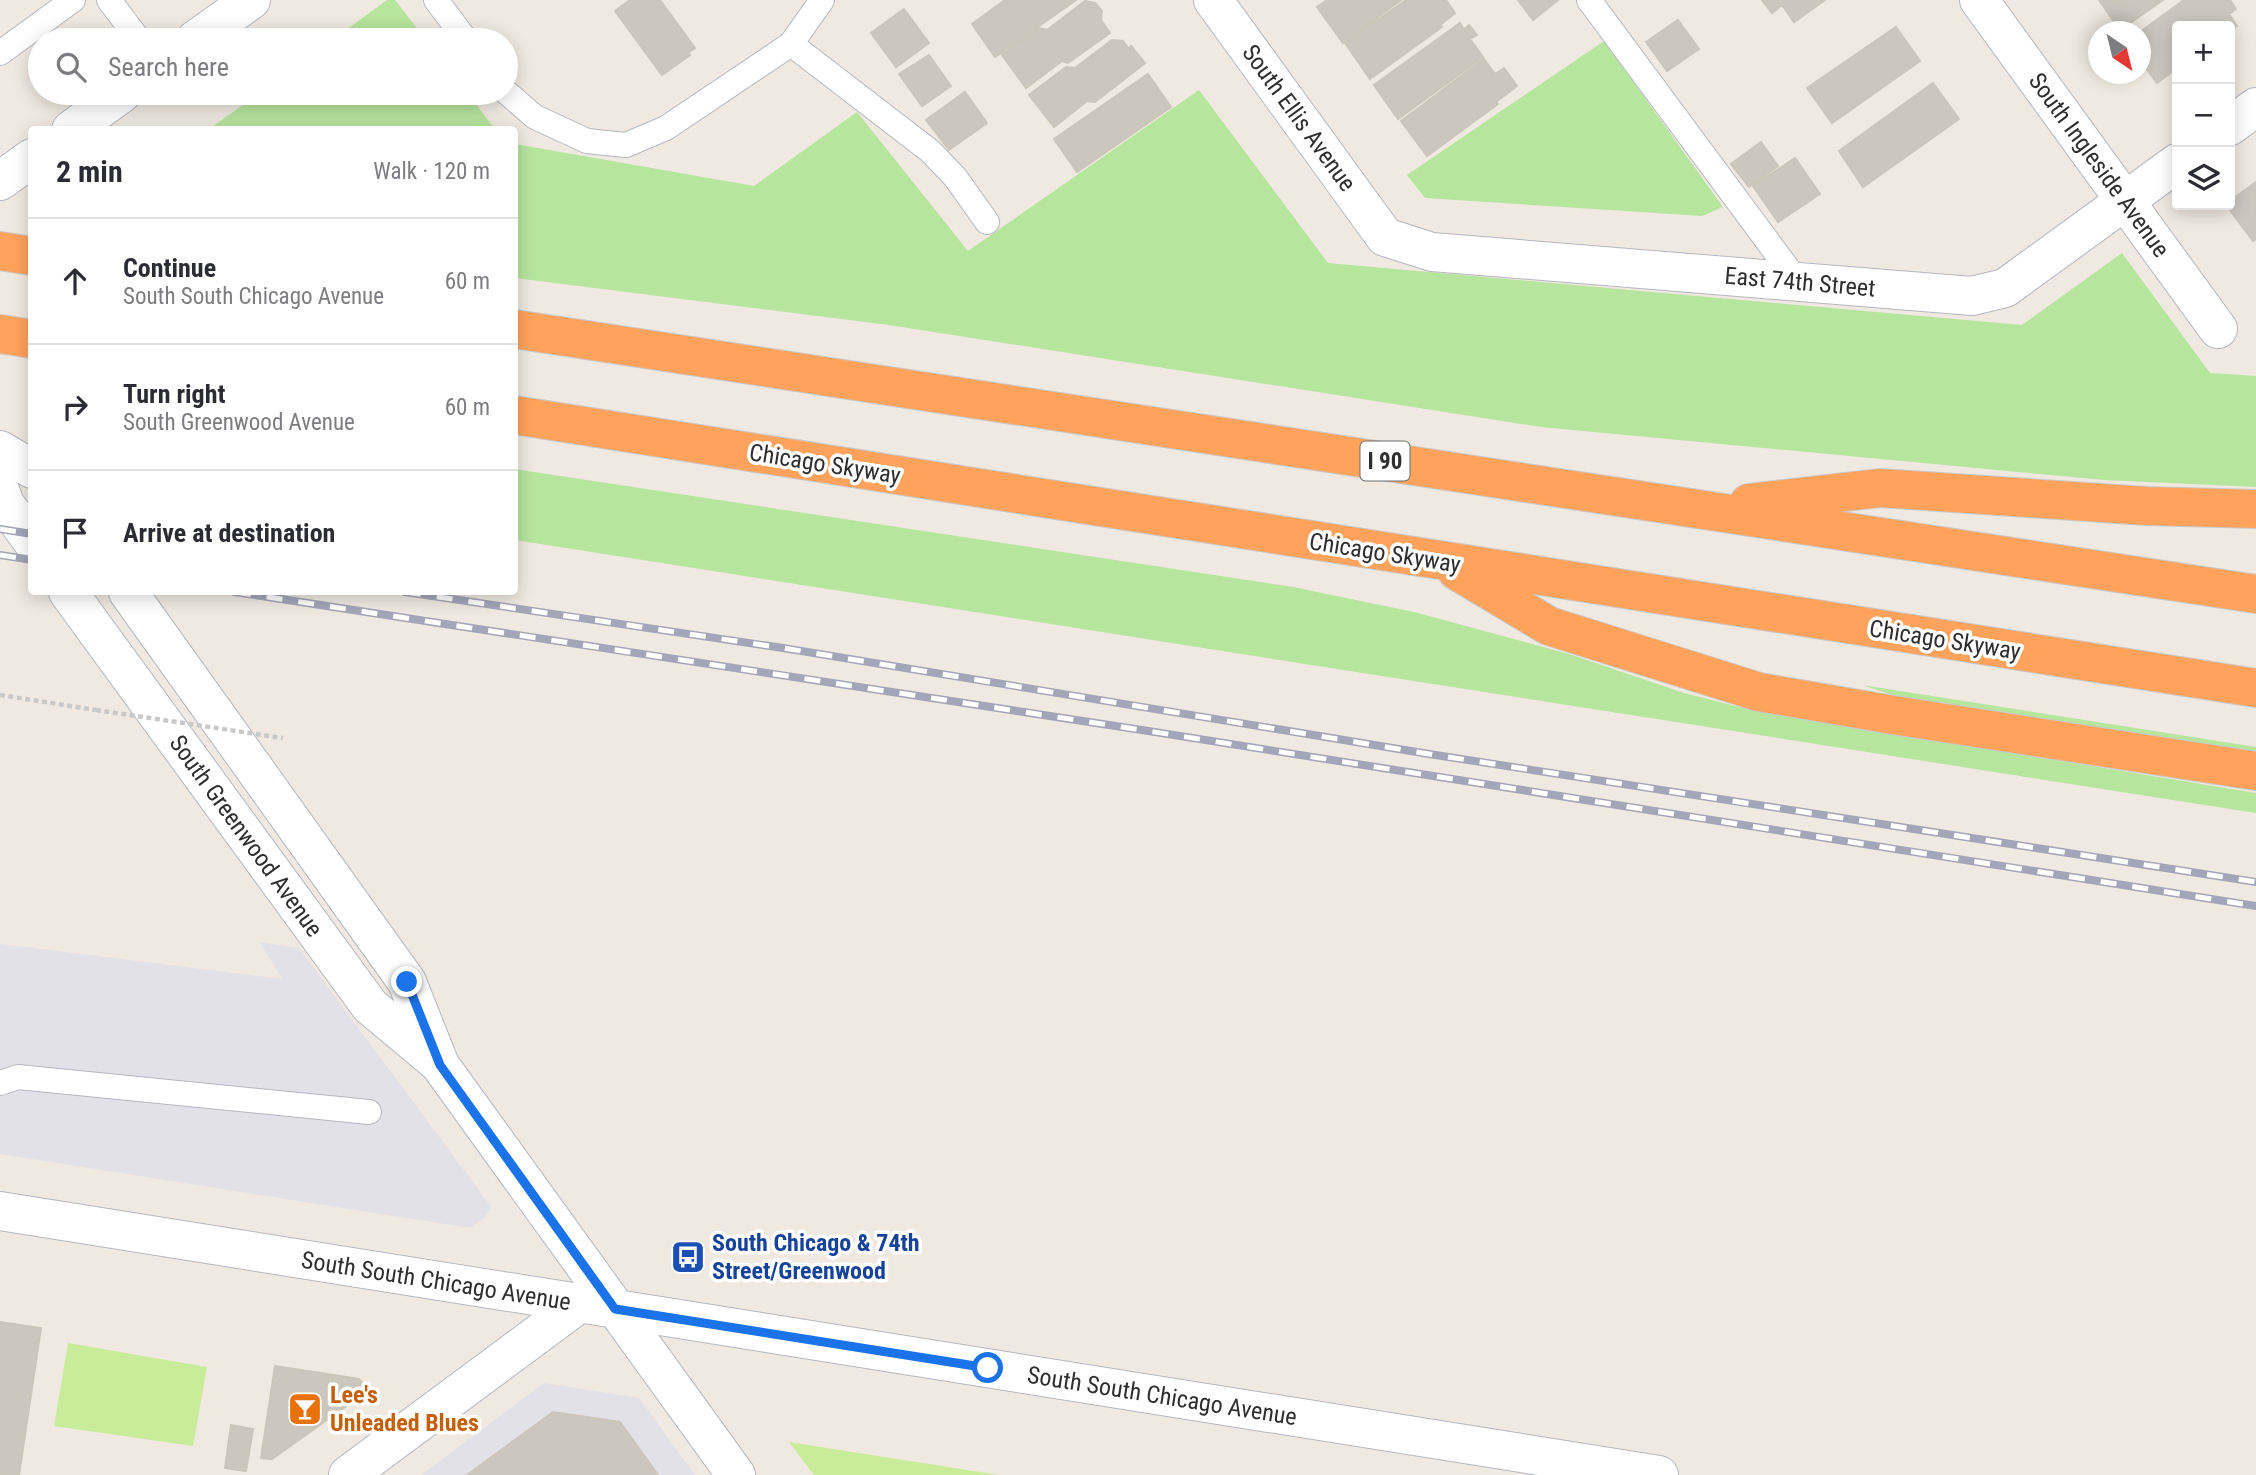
<!DOCTYPE html>
<meta charset="utf-8">
<style>
:root{--surface:#fff;--page:#f7f7f7;--text:#2b2b33;--muted:#7c7c81;--line:#e1e1e2}
body{margin:0;font-family:"Roboto Condensed",sans-serif;background:var(--page);color:var(--text)}
.controls{position:absolute;right:21px;top:21px;display:grid;overflow:hidden;border-radius:7px;box-shadow:0 4px 18px #0003}
.controls button{width:63px;height:63px;display:grid;place-items:center;padding:0;border:0;border-bottom:2px solid var(--line);background:var(--surface);color:var(--text);font:35px sans-serif}
.compass{position:absolute;left:2088px;top:21px;width:63px;height:63px;border-radius:50%;background:var(--surface);box-shadow:0 4px 18px #0003;rotate:145deg}
.stop{position:absolute;width:21px;height:21px;margin:-16px;border:5px solid #1a73e8;border-radius:50%;background:#fff}
.stop.end{background:#1a73e8;border-color:#fff;box-shadow:0 2px 7px #0008}
.list{margin:0;padding:0;list-style:none}
h2{display:flex;justify-content:space-between;align-items:center;height:91px;margin:0;padding:0 28px;font-size:30px}
h2 small{font-size:23px;font-weight:400;color:var(--muted)}
.list li{display:grid;grid-template-columns:46px 1fr auto;gap:21px;align-items:center;box-sizing:border-box;height:126px;padding:0 28px;border-top:2px solid var(--line)}
.list b{display:block;font-size:26px;white-space:nowrap}
.list p{margin:0;font-size:23px;white-space:nowrap;color:var(--muted)}
.list em{font-size:23px;font-style:normal;color:var(--muted)}
.icon{flex:none;width:38px;height:38px;fill:none;stroke:currentColor;stroke-width:2;stroke-linecap:round;stroke-linejoin:round}
.map{position:relative;flex:none;width:2256px;height:1475px;overflow:hidden}
.search{position:absolute;background:var(--surface);box-shadow:0 4px 18px #0003;left:28px;top:28px;width:490px;height:77px;display:flex;align-items:center;gap:18px;box-sizing:border-box;padding:0 24px;border-radius:38px;color:var(--muted);font-size:26px}
.panel{position:absolute;background:var(--surface);box-shadow:0 4px 18px #0003;left:28px;top:126px;width:490px;height:469px;border-radius:7px}
.map>svg:first-child{display:block}
.industrial{fill:#e3e1e8}
.green{fill:#b6e59e}
.pitch{fill:#c9ec9a}
.building{fill:#cbc7bf;stroke:#cbc5ba;stroke-width:2}
.lines{fill:none;stroke-linecap:round;stroke-linejoin:round}
.lane-casing{stroke:#b4b7c1;stroke-width:26}
.street-casing{stroke:#b4b7c1;stroke-width:40}
.secondary-casing{stroke:#b4b7c1;stroke-width:40}
.highway-casing{stroke:#c9c9c9;stroke-width:40}
.path{stroke:#c9c9c9;stroke-width:4.5;stroke-dasharray:5 3.5;stroke-linecap:butt}
.lane{stroke:#fff;stroke-width:24}
.street{stroke:#fff;stroke-width:38}
.secondary{stroke:#fff;stroke-width:38}
.highway{stroke:#ffa35c;stroke-width:38}
.rail-casing{stroke:#a3a6b8;stroke-width:8}
.rail{stroke:#fff;stroke-width:5;stroke-dasharray:16;stroke-linecap:butt}
.path-bridge{stroke:#c9c9c9;stroke-width:4.5;stroke-dasharray:5 3.5;stroke-linecap:butt}
.route{stroke:#1a73e8;stroke-width:9}
.labels{text-anchor:middle;stroke-width:7;stroke-linejoin:round;paint-order:stroke}
.shield{fill:#fff;stroke:#6d6d6d;stroke-width:2}
.shield-label{font-size:23px;font-weight:bold;fill:#2e2e2e}
.street-label{font-size:24px;fill:#2e2e2e;stroke:#fff}
.transit-label{font-size:24px;font-weight:bold;fill:#164399;stroke:#fff;text-anchor:start}
.food-label{font-size:24px;font-weight:bold;fill:#c56008;stroke:#fff;text-anchor:start}
</style>
<div class="map">
<svg width="2256" height="1475" viewBox="0 0 2256 1475">
<rect width="100%" height="100%" fill="#efe9e1"/>
<!-- industrial -->
<path class="industrial" d="M259,942L299,948L492,1208L484,1218L470,1228L0,1154V944L283,979Z
M544,1383L639,1398L695,1475H421Z"/>
<!-- green -->
<path class="green" d="M387,0H395L426,40H332Z
M1604,41L1723,207L1702,216L1425,198L1407,175Z
M1199,90L1328,263L2022,325L2122,253L2210,373L2256,376V487L2104,480L1541,427L889,325L515,278V144L754,186L857,112L968,251Z
M260,93H467L495,129H209Z
M514,469L1293,587L1414,612L1569,654L1684,693L1751,710L2256,793V813L515,540Z
M1862,685L2256,747V754L1905,699Z"/>
<!-- pitch -->
<path class="pitch" d="M68,1343L207,1367L193,1446L54,1426Z
M789,1442L999,1475H814Z"/>
<!-- building -->
<path class="building" d="M630,0H660L695,48L688,53L690,55L662,75L615,11Z
M1005,0H1076L995,57L972,24Z
M1327,0H1401L1343,43L1317,7Z
M1406,0H1446L1455,13L1440,25L1442,27L1370,79L1345,43Z
M1518,0H1558L1533,20Z
M1762,0H1825L1794,22L1782,5L1772,13Z
M2099,0H2163L2120,30Z
M2184,0H2230L2236,9L2229,14L2237,26L2230,31V26H2177V68L2157,83L2140,60V32Z
M1085,1L1095,3L1102,11L1101,20L1110,33L1068,63L1062,61L1026,88L1002,55L1039,28L1047,30Z
M904,9L929,43L896,67L871,33Z
M1678,20L1699,49L1667,71L1646,42Z
M1460,23L1464,30L1469,25L1477,35L1470,39L1483,57L1398,119L1374,85Z
M1896,27L1920,61L1832,123L1807,88Z
M1112,40L1123,41L1129,49L1131,46L1145,63L1095,102L1087,101L1054,127L1029,95L1066,67L1075,68Z
M929,55L951,86L922,106L899,74Z
M1484,59L1495,74L1504,68L1517,86L1496,102L1498,104L1427,156L1401,121Z
M1148,74L1171,107L1077,172L1054,139Z
M1933,83L1959,119L1863,187L1839,151Z
M965,92L987,123L949,150L926,120Z
M1761,142L1778,166L1749,187L1731,164Z
M1795,158L1820,194L1778,222L1753,186Z
M2256,182V239L2253,241L2226,205H2230V201Z
M0,1322L41,1328L19,1475H0Z
M275,1366L359,1379L369,1390L272,1459L261,1458Z
M553,1412L620,1422L658,1475H467Z
M231,1425L253,1429L246,1471L225,1468Z"/>
<g class="lines">
<!-- lane casing -->
<g class="lane-casing">
<path id="lane" d="M109,0L139,40
M436,0L466,40
M1589,0L1797,281
M791,44L930,151L955,177L987,222
M0,53L73,0
M506,92L535,117L587,141L626,145L666,128L791,44L822,0
M0,1083L18,1077L369,1112"/>
</g>
<!-- street casing -->
<g class="street-casing">
<path id="street" d="M1213,0L1385,237L1432,252L1972,296L2005,288L2177,163
M1979,0L2218,329
M2230,126L2256,107
M348,1475L580,1303"/>
</g>
<!-- secondary casing -->
<g class="secondary-casing">
<path id="secondary" d="M195,40L251,0
M71,130L122,93
M0,181L32,158
M0,450L32,469
M0,490L5,504L32,541
M68,592L370,1006L437,1062
M128,592L407,982L440,1065L736,1475
M0,1211L1659,1475"/>
</g>
<!-- highway casing -->
<g class="highway-casing">
<path id="highway" d="M0,251L32,256
M514,329L2256,594
M0,334L32,339
M514,415L2256,688
M1749,503L1880,488L2147,506L2256,509
M1457,571L1549,626L1759,692L1893,715L2256,771"/>
</g>
<!-- path -->
<path class="path" d="M0,695L96,710"/>
<!-- lane -->
<use href="#lane" class="lane"/>
<!-- street -->
<use href="#street" class="street"/>
<!-- secondary -->
<use href="#secondary" class="secondary"/>
<!-- highway -->
<use href="#highway" class="highway"/>
<!-- rail casing -->
<g class="rail-casing">
<path id="rail" d="M0,529L32,534
M0,555L32,560
M235,592L1142,730L2256,906
M405,592L783,648L1429,754L2256,882"/>
</g>
<!-- rail -->
<use href="#rail" class="rail"/>
<!-- path-bridge -->
<path class="path-bridge" d="M96,710L283,738"/>
</g>
<g class="lines">
<!-- route -->
<path class="route" d="M407,982L440,1065L615,1309L988,1368"/>
</g>
<!-- icons -->
<defs>
<g id="bus-square" transform="scale(1.75)"><rect x="-9" y="-9" width="18" height="18" rx="4" fill="#1a4fb4" stroke="#fff"/><path d="M-5-6H5V4H4V6H2V4H-2V6H-4V4H-5ZM-3.5-4V0h7V-4ZM-3.5 1.2v1.5H-2V1.2ZM2 1.2v1.5H3.5V1.2Z" fill="#fff"/></g>
<g id="bar-square" transform="scale(1.75)"><rect x="-9" y="-9" width="18" height="18" rx="4" fill="#e8710a" stroke="#fff"/><path d="M-6-5H6L.8 .8V4.5H3.5V6h-7V4.5H-.8V.8Z" fill="#fff"/></g>
</defs>
<g fill-rule="evenodd">
<use href="#bus-square" x="688" y="1257"/>
<use href="#bar-square" x="305" y="1409"/>
</g>
<g class="labels">
<!-- shield labels -->
<rect class="shield" x="1360.5" y="441.5" width="49" height="39" rx="5"/>
<g class="shield-label">
<text x="1385" y="469">I 90</text>
</g>
<!-- street labels -->
<g class="street-label">
<text transform="translate(1299 118) rotate(54)" y="8">South Ellis Avenue</text>
<text transform="translate(2099 165) rotate(54)" y="8">South Ingleside Avenue</text>
<text transform="translate(1800 282) rotate(5)" y="8">East 74th Street</text>
<text transform="translate(825 464) rotate(9)" y="8">Chicago Skyway</text>
<text transform="translate(1385 553) rotate(9)" y="8">Chicago Skyway</text>
<text transform="translate(1945 640) rotate(9)" y="8">Chicago Skyway</text>
<text transform="translate(246 836) rotate(54)" y="8">South Greenwood Avenue</text>
<text transform="translate(436 1281) rotate(9)" y="8">South South Chicago Avenue</text>
<text transform="translate(1162 1396) rotate(9)" y="8">South South Chicago Avenue</text>
</g>
<!-- transit labels -->
<g class="transit-label">
<text x="712" y="1251">South Chicago &amp; 74th<tspan x="712" dy="28">Street/Greenwood</tspan></text>
</g>
<!-- food labels -->
<g class="food-label">
<text x="330" y="1403">Lee's<tspan x="330" dy="28">Unleaded Blues</tspan></text>
</g>
</g>
</svg>
<div class="controls">
<button>+</button>
<button>−</button>
<button><svg class="icon" aria-label="layers" viewBox="0 0 24 24"><path d="M12 4l9 5-9 5-9-5zM3 14l9 5 9-5"/></svg></button>
</div>
<svg class="compass" viewBox="-18 -18 36 36"><path d="M0-13l5 13h-10z" fill="#e53935"/><path d="M0 13l5-13h-10z" fill="#7c7c81"/></svg>
<div class="stop" style="left:988px;top:1368px"></div>
<div class="stop end" style="left:407px;top:982px"></div>
<div class="search"><svg class="icon" aria-label="search" viewBox="0 0 24 24"><circle cx="10" cy="10" r="6"/><path d="M15 15l6 6"/></svg>Search here</div>
<section class="panel">
<h2>2 min<small>Walk · 120 m</small></h2>
<ul class="list">
<li><svg class="icon" aria-label="ahead" viewBox="0 0 24 24"><path d="M12 20V5M6 11l6-6 6 6"/></svg><div><b>Continue</b><p>South South Chicago Avenue</p></div><em>60 m</em></li>
<li><svg class="icon" aria-label="right" viewBox="0 0 24 24"><path d="M7 20v-9h11M14 6l5 5-5 5"/></svg><div><b>Turn right</b><p>South Greenwood Avenue</p></div><em>60 m</em></li>
<li><svg class="icon" aria-label="arrive" viewBox="0 0 24 24"><path d="M6 21V4h12l-3 4 3 4H6"/></svg><div><b>Arrive at destination</b></div></li>
</ul>
</section>
</div>
